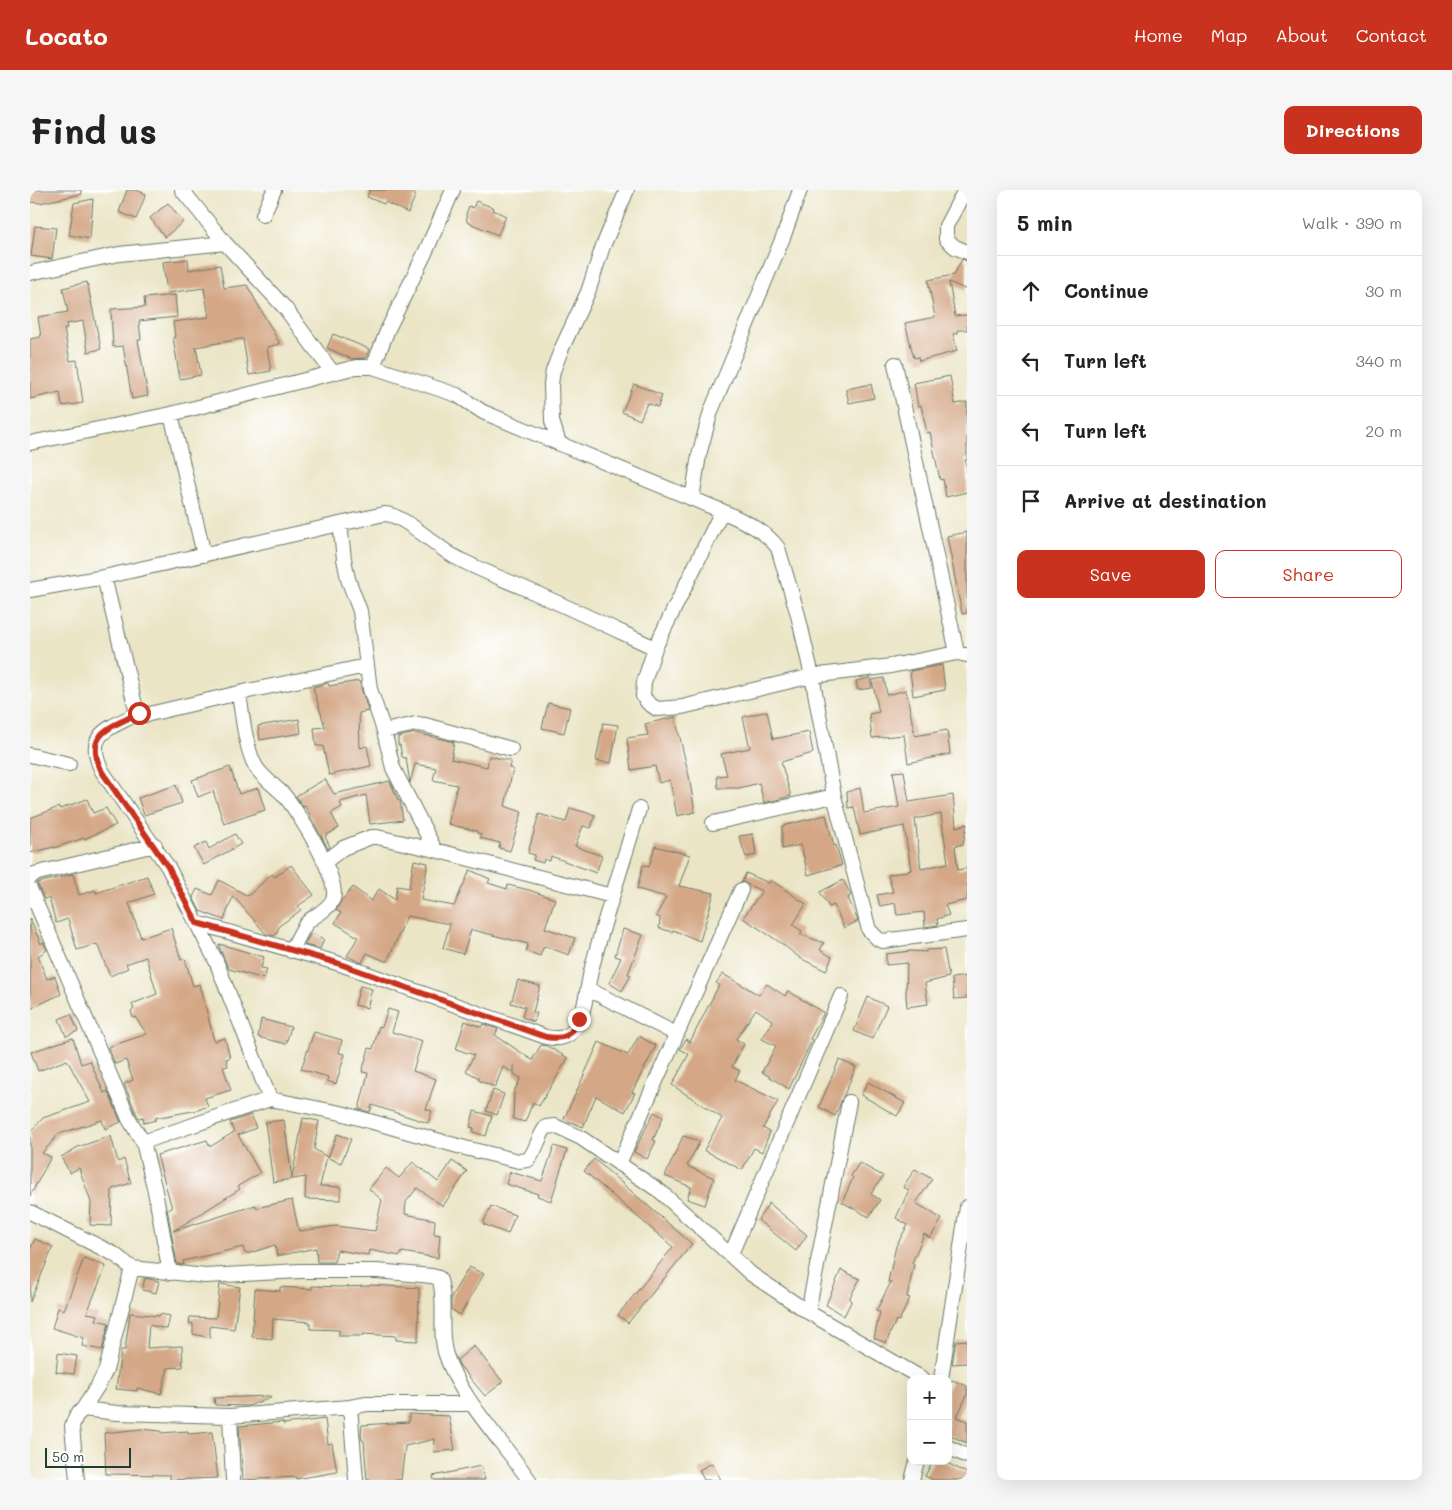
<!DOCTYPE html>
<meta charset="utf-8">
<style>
:root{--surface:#fff;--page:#f6f6f6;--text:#222;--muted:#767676;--line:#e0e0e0;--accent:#c8321e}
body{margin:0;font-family:Mali,sans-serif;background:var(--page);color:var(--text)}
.controls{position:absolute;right:15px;bottom:15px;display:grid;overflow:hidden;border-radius:10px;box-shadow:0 5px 20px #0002}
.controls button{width:45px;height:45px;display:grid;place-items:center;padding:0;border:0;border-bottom:1px solid var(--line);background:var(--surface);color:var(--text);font:25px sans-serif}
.scale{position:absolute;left:15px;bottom:12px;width:86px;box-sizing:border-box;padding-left:5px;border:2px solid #1f3d34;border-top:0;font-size:14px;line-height:18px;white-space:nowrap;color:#1f3d34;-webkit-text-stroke:4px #fff;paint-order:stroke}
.stop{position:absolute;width:15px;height:15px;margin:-11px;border:4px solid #c8321e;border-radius:50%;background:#fff}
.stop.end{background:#c8321e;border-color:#fff;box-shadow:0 1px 5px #0008}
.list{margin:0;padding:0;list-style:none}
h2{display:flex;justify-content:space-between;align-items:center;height:65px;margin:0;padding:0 20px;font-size:21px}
h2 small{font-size:16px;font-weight:400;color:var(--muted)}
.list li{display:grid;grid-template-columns:32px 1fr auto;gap:15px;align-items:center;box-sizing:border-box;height:70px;padding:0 20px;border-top:1px solid var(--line)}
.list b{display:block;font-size:19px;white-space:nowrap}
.list em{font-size:16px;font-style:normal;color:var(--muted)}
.actions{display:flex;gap:10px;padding:15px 20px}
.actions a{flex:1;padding:11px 0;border:1px solid var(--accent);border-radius:10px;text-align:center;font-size:18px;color:var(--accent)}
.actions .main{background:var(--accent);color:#fff}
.icon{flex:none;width:28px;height:28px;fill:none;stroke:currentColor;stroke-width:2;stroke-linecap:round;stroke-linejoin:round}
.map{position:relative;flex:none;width:937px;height:1290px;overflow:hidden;border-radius:10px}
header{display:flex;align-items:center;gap:30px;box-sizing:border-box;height:70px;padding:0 25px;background:var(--accent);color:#fff}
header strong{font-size:24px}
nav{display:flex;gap:28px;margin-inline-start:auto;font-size:18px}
.intro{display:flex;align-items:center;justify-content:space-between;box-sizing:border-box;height:120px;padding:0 30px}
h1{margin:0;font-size:35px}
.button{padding:12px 22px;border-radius:10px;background:var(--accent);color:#fff;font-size:18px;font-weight:700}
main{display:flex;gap:30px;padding:0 30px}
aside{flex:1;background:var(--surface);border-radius:10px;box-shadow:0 5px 20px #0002}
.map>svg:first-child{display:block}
.building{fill:#d4a786;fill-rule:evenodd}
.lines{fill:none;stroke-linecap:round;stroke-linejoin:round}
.minor-casing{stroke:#667867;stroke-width:16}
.minor{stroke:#fff;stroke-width:14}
.route{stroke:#c8321e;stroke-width:6}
</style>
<header>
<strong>Locato</strong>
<nav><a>Home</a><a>Map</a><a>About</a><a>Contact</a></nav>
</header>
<div class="intro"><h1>Find us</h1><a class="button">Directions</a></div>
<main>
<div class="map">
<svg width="937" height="1290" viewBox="0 0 937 1290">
<rect width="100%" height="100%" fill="#fff"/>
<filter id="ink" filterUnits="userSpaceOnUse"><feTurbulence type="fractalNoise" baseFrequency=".02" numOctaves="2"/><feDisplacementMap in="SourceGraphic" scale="10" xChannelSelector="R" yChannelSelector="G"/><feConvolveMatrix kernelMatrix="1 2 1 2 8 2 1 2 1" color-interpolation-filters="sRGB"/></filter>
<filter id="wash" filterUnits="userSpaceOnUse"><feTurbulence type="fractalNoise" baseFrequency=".0096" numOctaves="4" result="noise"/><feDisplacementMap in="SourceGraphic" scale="20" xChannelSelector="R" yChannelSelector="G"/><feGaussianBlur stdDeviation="1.12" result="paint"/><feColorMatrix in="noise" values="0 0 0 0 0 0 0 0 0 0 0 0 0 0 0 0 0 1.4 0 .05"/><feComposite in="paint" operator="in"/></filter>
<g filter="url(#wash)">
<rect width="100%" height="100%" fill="#ebe5c6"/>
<g id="blocks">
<!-- building -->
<path class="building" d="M0,0H51L52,4L10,13L0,12Z
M97,0H106L116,4L106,29L89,22Z
M340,0H376L386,4L378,23L355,12L354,14L337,7Z
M63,9L60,49L39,45L44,13Z
M446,11L464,18L463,20L476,26L468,45L437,32L436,24L439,16L443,18Z
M138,13L153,32L135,47L120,28Z
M5,36L26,38L22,69L1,66Z
M158,69L159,80L190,75L194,98L217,95L250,154L237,157L241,181L219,185L213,149H210L166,157L171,185L150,189L143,148L145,147L143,132L179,127L174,98L137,103L133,72Z
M932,69L937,71V100L919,92L925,126L937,125V140H927L928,143L923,144L927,161L889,171L888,167L884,168L875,133L905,127L898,90L924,85Z
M57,92L71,159L58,162L53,131L36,134L37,138L34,139L40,171L47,170L53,213L32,216L30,202L0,209V149L11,147L8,127L38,122L33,98Z
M145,105L147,127L109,131L111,150H108L118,206L102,209L93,156L83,157L81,119L115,117L114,108Z
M303,144L339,159L336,168L322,169L297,158Z
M920,186L925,214L937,212V270H935L937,279V302L916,307L913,289L910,290L900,242L897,243L891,215L888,216L884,193Z
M604,194L632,205L628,217L617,213L610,230L592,222Z
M841,194L844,208L819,213L816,199Z
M937,342V423L932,424L917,346Z
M912,475L915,500L883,506L880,481Z
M840,488L842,498L828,500L826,491Z
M854,488L857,505L876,500L885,546L917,540L920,564L878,573L874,545L842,548L839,524L849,522L842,490Z
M329,491L338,521L329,523L330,558L337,556L341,576L299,585L293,556H286L284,538L295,537L283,497L298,493L299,496Z
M518,513L540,518L534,543L512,538Z
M737,521L743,549L779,542L783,563L751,572L761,606L734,613L729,593L709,598H688L687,586L697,585L691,564L720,558L713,527Z
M645,527L659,586L665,622L647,626L640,590L629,593L625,576L601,580L597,548L618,545L615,534Z
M269,529L271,543L230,550L228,536Z
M573,533L588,535L581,573L566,571Z
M386,543L424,552L421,569L457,577L459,566L481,571L479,578L483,579L475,616L492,622L480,661L469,658L470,653L450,648L451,644L447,643V641L418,634L427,595L403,590L406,578L385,574L380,593L376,568L372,567L370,555H368V547Z
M200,577L209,604L228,598L235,620L194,634L183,601L168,607L162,590Z
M874,581L879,612L923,605L926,637L937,634L933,654L925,656L928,680L937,678V710L915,715L919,725L907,729L908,735L895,737L894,722L867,725L865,713L850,716L847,705L863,702L858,685L881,680L874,636L830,645L824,617L818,618L817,602L830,598L834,623L869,617L863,582ZM911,624L918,673L891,679L885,629Z
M295,589L304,604L360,591L368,610L370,611L373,630L340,634L336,605L310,612L312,617L301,623L309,638L295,646L300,657L298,659L275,616L273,617L266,606Z
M146,595L152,613L114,625L108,608Z
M57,609L63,623L76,618L86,635L54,649V648L24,658V657L0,663V628L29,617L30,619Z
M540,618L565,625L561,638L553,636L545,656L572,666L566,683L521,666L520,671L514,669L513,673L503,670L505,665L498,663L509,624L536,632Z
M796,625L804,656L806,655L812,675L778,685L771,655L752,659V636Z
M205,644L211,654L174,675L164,658L176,652L179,659Z
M723,644L726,665L716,667L709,646Z
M625,656L660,665L649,696L684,703L670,751L643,740L642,742L629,738L630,728L626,726L636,707L607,699L613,675L619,677Z
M384,670L398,673L391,710L424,716L440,680L460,689L458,693L477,699L478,695L499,700L525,709L515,738L545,748L539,765L514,756L510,766L496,761L498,754L443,740H441L433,764L413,758L420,734L377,726L357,772L337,763L332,773L317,766L328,747L305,733L311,723L306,720L311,711L323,697L341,711L349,699L365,710L367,696L379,698Z
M261,675L284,705L268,716L271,720L249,736L247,743L244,746L236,744L203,706L194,730L170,721L163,707L167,699L182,705L189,690L218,706L242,684L245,687Z
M716,683L739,693L741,690L776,714L763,735L772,741L770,744L794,753L790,760L802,767L796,781L770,768L751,753L713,728L732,701L712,692Z
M43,684L49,705L65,700L66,703L117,686L124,704L99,713L111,748L141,738L151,770L155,769L163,796L170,794L184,851L195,848L200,868L196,869L198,876L193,877L201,900L175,908L178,916L168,920L125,928L126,930L114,933L113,927L109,928L107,925L94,894L103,890L96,870L85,874L78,857L117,844L105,827L103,828L101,821L104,819L102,814L127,804L116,767L96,774L98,778L80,786L67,754L47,760L38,729L26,733L19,708L14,709L7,693Z
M813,690L821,705L818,708L828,731L814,738L804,715L799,717L790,702Z
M0,729L11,754L13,752L17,760L8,766L17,789L25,786L31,804L0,819Z
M593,739L613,745L598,784L601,785L592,801L579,793L591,768L585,766Z
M281,743L294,749L290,759L274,755Z
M189,754L234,767L231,778L237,779L234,789L199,779L189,757Z
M914,759L919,787L895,793L898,814L877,817L876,806L877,773L856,775V764L881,761L896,762V760Z
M693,784L729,805L737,794L755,806L758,801L794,823L780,849L782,850L759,899L732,882L746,856L732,849L743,831L726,819L706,849L714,854L702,877L710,881L705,890L748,911L733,938L740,942L732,962L724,958L712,980L674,960L692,928L642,895L659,864L650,859L656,849L660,852L689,795L686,793Z
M937,786V808L924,809L922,788Z
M488,790L510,796L503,822L507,823L504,832L492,827L495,817L481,813Z
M330,796L342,799L337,818L325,815Z
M838,807L857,816L842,849L824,841Z
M358,819L368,822L362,842L392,851L383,881L406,889L396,919L402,921L398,933L342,915L340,922L329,919L338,883L332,882L339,858L343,859L349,836L352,837Z
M41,824L48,841L36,846L29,829Z
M231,829L261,837L256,854L228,847Z
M435,831L451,837L453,834L468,839L465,845L502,870L511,855L517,856L538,868L509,916L503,912L495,932L483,929L484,901L491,888L484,884V875L482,882L473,877L465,897L448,890L449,888L436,881L444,865L426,859Z
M284,842L312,850L309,863L315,864L306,894L297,891L298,887L271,879Z
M609,846L626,856L602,902L605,903L595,922L566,906L553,937L534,929L569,852L598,865Z
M43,848L51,874L60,871L74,903L78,901L91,932L75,939L72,930L29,944L12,963L21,967L0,1006V942L13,928L60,912L37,870L8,881L1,862Z
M809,870L826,877L805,926L789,917Z
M838,892L875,913L867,926L831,905Z
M463,900L474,904L467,925L456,921Z
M444,921L462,926L456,946L443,942L444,938L440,937Z
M624,922L633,927L623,950L626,951L617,969L604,962Z
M221,925L226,938L208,945L230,983L208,996L210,999L143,1041L226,1015V1018L262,1010L269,1041L306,1036L345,1041L352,1010L339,999L356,978L369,988L383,972L408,992L422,971L437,981L413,1016L387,998L376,1012L375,1024L405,1030L404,1044L410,1045L408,1068L372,1062L370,1066L339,1060L338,1065L307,1060L304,1072H287L286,1058L247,1066L245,1055L220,1063H215L213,1057L153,1071L154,1075L147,1074L137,1019L142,1018L127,965L177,950L180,957L204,942L200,932Z
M273,928L289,931L284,959L297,967L290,996L311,997V1010L275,1009L276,987L243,992L235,932L254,930L262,988Z
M307,944L321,949L311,973L298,968Z
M81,946L88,972L94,969L101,993L82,999L81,1036L60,1035L61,1012L49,978L40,983L31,967L48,957Z
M653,946L670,951L657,976L684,988L675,1015L657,1009L661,997L635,986Z
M524,956L537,960L521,1011L507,1006L508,1004L476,994L480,982L512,991Z
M564,969L662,1054L598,1133L588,1125L643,1057L554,981Z
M829,973L853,986L841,1004L850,1010L839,1027L812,1012L823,988L821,986Z
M885,979L902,989L886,1013L912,1029L900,1048L894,1044L882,1073L884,1074L877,1107L880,1108L869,1131L866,1130L856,1153L844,1148L850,1122L846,1121L861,1092H858L866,1056L878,1035L866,1028L879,1000L873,997Z
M739,1013L777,1045L766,1061L728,1030Z
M461,1016L485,1025L478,1044L453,1034Z
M5,1049L23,1057L0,1112V1060Z
M54,1068L76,1076L57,1123L68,1125L66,1130L79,1133L72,1160L52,1156L54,1148L22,1138L28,1118L34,1120Z
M439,1077L454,1084L430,1125L421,1119V1107Z
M811,1080L830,1089L820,1107L821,1112L814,1126L796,1115Z
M115,1088L129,1091L126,1103L112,1100Z
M190,1094L210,1097L204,1139L180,1136V1148L163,1144V1134L159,1133L160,1127L186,1128Z
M340,1095L389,1098L388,1151L366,1150V1146L333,1144V1146H309V1140L280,1139V1132L243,1129L242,1149L222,1147L225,1099L250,1101V1097L282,1099V1096L310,1097L340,1096Z
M100,1123L129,1126L130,1124L140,1126L137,1139L119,1135L117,1158L152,1156L153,1177L138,1178L131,1204L107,1198V1201L86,1199L91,1160H95Z
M937,1150V1173L922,1174L926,1151Z
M444,1156L473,1192L455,1206L430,1176L427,1170Z
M28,1163L47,1166L44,1184L26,1182Z
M922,1190L937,1196V1205L927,1227L937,1231V1253L919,1245L918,1246V1198Z
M240,1206L241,1208L218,1216L185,1215L184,1208Z
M379,1224L419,1226L425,1260L404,1262L405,1249L375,1256L371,1290H337L334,1251L332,1250L331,1245L332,1235L379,1232Z
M295,1229L298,1254L302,1253L307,1282L266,1289V1287L213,1290L209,1236L253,1232V1234Z
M111,1239L131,1241V1243L158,1241V1244L182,1242L188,1288L140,1290V1285L76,1284L74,1243Z
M903,1271H913L937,1283V1290H903L895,1286Z
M682,1273L691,1290H674L669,1280Z
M451,1276L455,1290H404L403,1286Z"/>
</g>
</g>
<g filter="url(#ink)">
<use href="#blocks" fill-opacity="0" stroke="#667867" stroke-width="1"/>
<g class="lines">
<!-- minor casing -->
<g class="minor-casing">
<path id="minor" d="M152,0L195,53L255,118L303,183
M935,0L916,36V49L925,57L937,62
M233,25L244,0
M0,83L89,64L195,53
M865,174L927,463
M343,177L358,139L395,63L423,0
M141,224L174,365
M0,253L141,224L326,177H343L427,205L453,222L692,321C713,331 734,339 748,358L768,425L782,486L804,606L839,740L848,749L853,751L937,740
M529,253L522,231L521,194L523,181L531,160L558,102L573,56L597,0
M662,309L669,265L681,221L754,45L770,0
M692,321L625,458L614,492L613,506L618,513L627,519L652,517L782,486L861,476L927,463L937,465
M310,334L314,369L318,389L330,421L340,499L354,541L363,578L405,660
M74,387L105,515L109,523L115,525L209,503L336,476
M0,400L74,387L354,324C374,324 406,357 425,367C447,379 471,388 494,398C538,417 582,438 625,458
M209,503C212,524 216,561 226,577C233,588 244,595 253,604C267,619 311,690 303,709C298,721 283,725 276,734C270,742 266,753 261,761
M109,523C80,538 53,543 72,581L138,677L186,771L240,909
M354,541L386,534L395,535L481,559
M0,565L39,574
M683,633L804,606
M295,672L313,658L341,647H347L405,660L582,706
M0,688L4,684L125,655
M0,699L99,929L113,952L125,1001L140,1083
M167,733L307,773L516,847C527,849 536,849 544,840C555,825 557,798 561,781C575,726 593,673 609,619
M558,799L646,844
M113,952L240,909L311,923L435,958L489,971L498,970C507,960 508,947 516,937L525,936L551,948L631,1002L721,1084L778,1122L893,1189
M589,974L711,700
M0,1022L84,1064L102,1078L175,1086L270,1081H347L402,1086L409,1088C417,1108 408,1142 416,1165C430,1208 473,1252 499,1290
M701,1064L811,806
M778,1122L819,912
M911,1189L937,1017
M320,1217L326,1290
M53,1219L87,1223L200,1226L320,1217L337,1214H442
M200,1226L203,1290
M918,1257L937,1266
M47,1290L42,1236L46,1226L53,1219L69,1194L76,1180L102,1078
M882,1290L887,1271"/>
</g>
<!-- minor -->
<use href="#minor" class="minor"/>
</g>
</g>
<g class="lines" filter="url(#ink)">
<!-- route -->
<path class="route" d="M109,523C80,538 53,543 72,582L138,677L167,733L307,773L516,847C535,850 541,846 549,829"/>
</g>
</svg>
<div class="controls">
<button>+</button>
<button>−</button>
</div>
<div class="scale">50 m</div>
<div class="stop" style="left:109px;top:523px"></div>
<div class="stop end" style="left:549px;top:829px"></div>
</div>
<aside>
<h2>5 min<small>Walk · 390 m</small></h2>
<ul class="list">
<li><svg class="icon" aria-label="ahead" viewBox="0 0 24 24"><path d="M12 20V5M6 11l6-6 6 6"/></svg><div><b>Continue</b></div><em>30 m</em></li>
<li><svg class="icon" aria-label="left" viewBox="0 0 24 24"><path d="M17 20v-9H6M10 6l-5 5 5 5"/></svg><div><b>Turn left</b></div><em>340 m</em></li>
<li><svg class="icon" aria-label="left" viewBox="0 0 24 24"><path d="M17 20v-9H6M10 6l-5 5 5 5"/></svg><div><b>Turn left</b></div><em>20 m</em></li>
<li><svg class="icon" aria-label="arrive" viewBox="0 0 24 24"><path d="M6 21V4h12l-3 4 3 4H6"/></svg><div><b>Arrive at destination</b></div></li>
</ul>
<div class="actions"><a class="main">Save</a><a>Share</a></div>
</aside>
</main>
